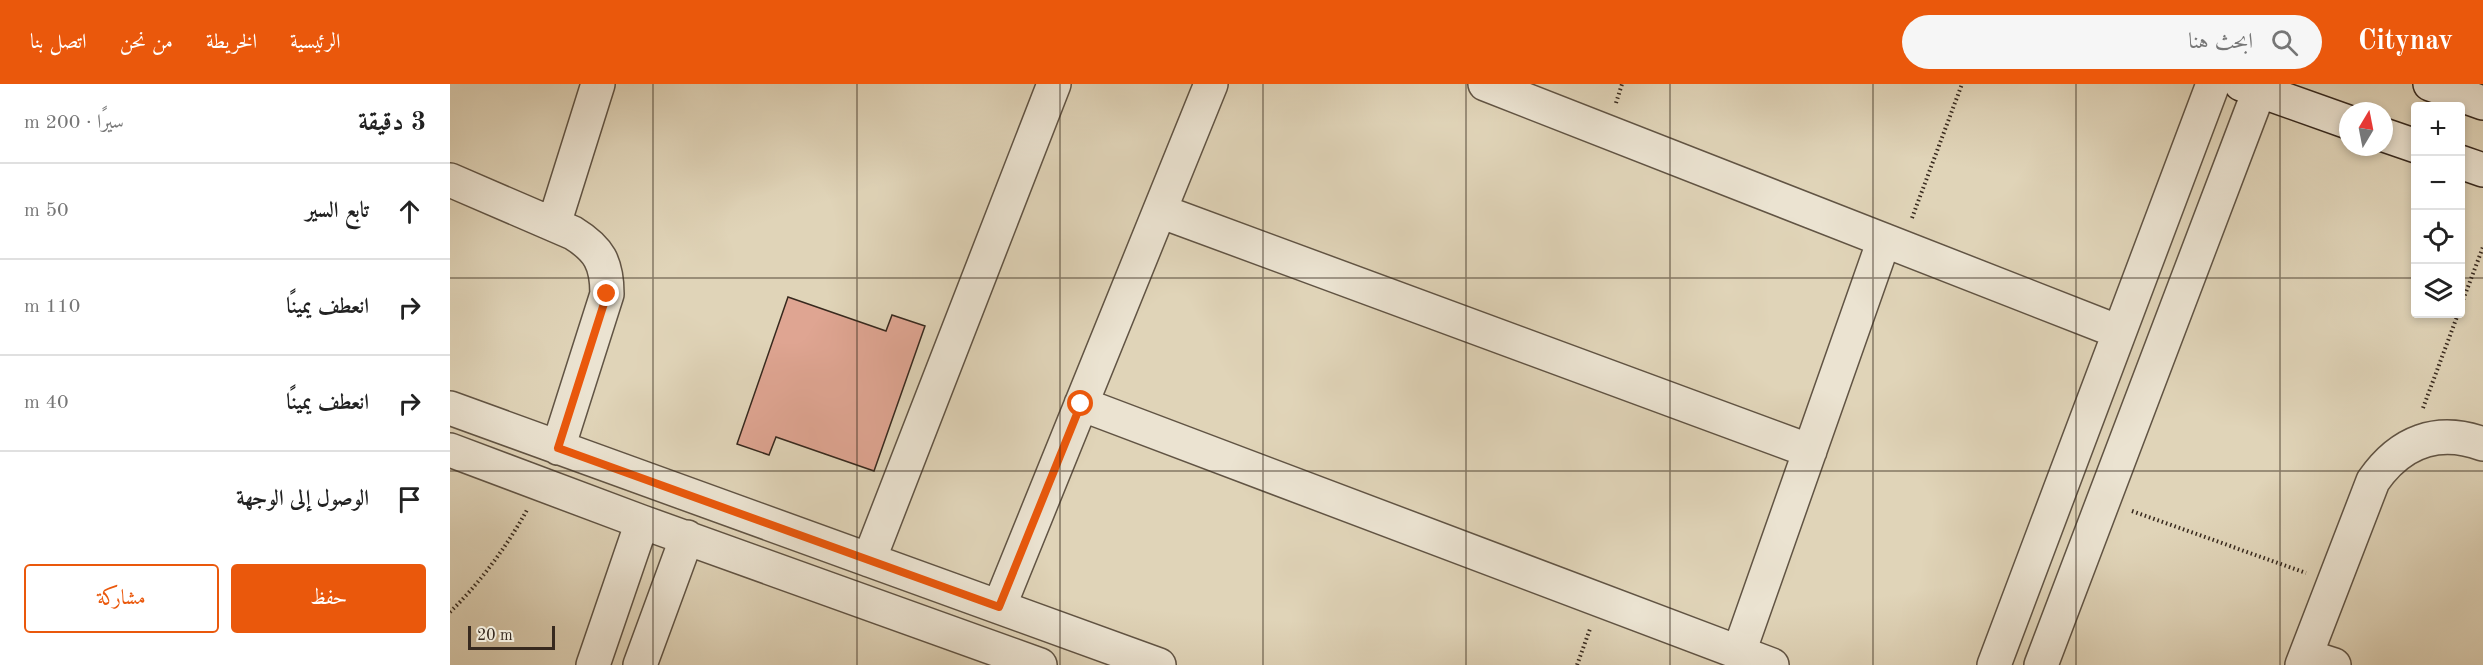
<!DOCTYPE html>
<html lang="ar">
<meta charset="utf-8">
<style>
:root{--surface:#fff;--page:#f6f6f6;--text:#222;--muted:#767676;--line:#e0e0e0;--accent:#ea580c}
body{margin:0;font-family:"Old Standard TT",Amiri,serif;background:var(--page);color:var(--text);direction:rtl}
.controls{position:absolute;right:18px;top:18px;display:grid;overflow:hidden;border-radius:6px;box-shadow:0 3px 9px #0003}
.controls button{width:54px;height:54px;display:grid;place-items:center;padding:0;border:0;border-bottom:2px solid var(--line);background:var(--surface);color:var(--text);font:30px sans-serif}
.compass{position:absolute;left:1889px;top:18px;width:54px;height:54px;border-radius:50%;background:var(--surface);box-shadow:0 3px 9px #0003;rotate:10deg}
.scale{position:absolute;left:18px;bottom:15px;width:87px;box-sizing:border-box;padding-left:6px;border:3px solid #37291e;border-top:0;font-size:16px;line-height:21px;white-space:nowrap;color:#37291e;-webkit-text-stroke:4px #ebe3d1;paint-order:stroke}
.stop{position:absolute;width:18px;height:18px;margin:-14px;border:4px solid #ea580c;border-radius:50%;background:#fff}
.stop.end{background:#ea580c;border-color:#fff;box-shadow:0 2px 6px #0008}
.list{margin:0;padding:0;list-style:none}
h2{display:flex;justify-content:space-between;align-items:center;height:78px;margin:0;padding:0 24px;font-size:26px}
h2 small{font-size:20px;font-weight:400;color:var(--muted)}
.list li{display:grid;grid-template-columns:39px 1fr auto;gap:18px;align-items:center;box-sizing:border-box;height:96px;padding:0 24px;border-top:2px solid var(--line)}
.list b{display:block;font-size:22px;white-space:nowrap}
.list em{font-size:20px;font-style:normal;color:var(--muted)}
.actions{display:flex;gap:12px;padding:18px 24px}
.actions a{flex:1;padding:14px 0;border:2px solid var(--accent);border-radius:6px;text-align:center;font-size:21px;color:var(--accent)}
.actions .main{background:var(--accent);color:#fff}
.icon{flex:none;width:33px;height:33px;fill:none;stroke:currentColor;stroke-width:2;stroke-linecap:round;stroke-linejoin:round}
.map{position:relative;flex:none;width:2033px;height:581px;overflow:hidden;direction:ltr}
header{display:flex;align-items:center;gap:36px;box-sizing:border-box;height:84px;padding:0 30px;background:var(--accent);color:#fff}
header strong{font-size:28px}
nav{display:flex;gap:33px;margin-inline-start:auto;font-size:21px}
.search{width:420px;height:54px;background:var(--page);display:flex;align-items:center;gap:15px;box-sizing:border-box;padding:0 21px;border-radius:33px;color:var(--muted);font-size:22px}
main{display:flex}
aside{flex:1;background:var(--surface)}
.map>svg:first-child{display:block}
.building{fill:#dfa592;stroke:#37291e;stroke-width:1.5}
.lines{fill:none;stroke-linecap:round;stroke-linejoin:round}
.street-casing{stroke:#615444;stroke-width:36}
.secondary-casing{stroke:#37291e;stroke-width:36}
.path{stroke:#37291e;stroke-width:4;stroke-dasharray:1.5 3;stroke-linecap:butt}
.street{stroke:#ebe3d1;stroke-width:33}
.secondary{stroke:#ebe3d1;stroke-width:33}
.route{stroke:#ea580c;stroke-width:8}
.grid{fill:none;stroke:#37291e;stroke-width:1.5;stroke-opacity:0.55}
</style>
<header>
<strong>Citynav</strong>
<div class="search"><svg class="icon" aria-label="search" viewBox="0 0 24 24"><circle cx="10" cy="10" r="6"/><path d="M15 15l6 6"/></svg>ابحث هنا</div>
<nav><a>الرئيسية</a><a>الخريطة</a><a>من نحن</a><a>اتصل بنا</a></nav>
</header>
<main>
<div class="map">
<svg width="2033" height="581" viewBox="0 0 2033 581">
<rect width="100%" height="100%" fill="#e0d4b8"/>
<filter id="stains"><feTurbulence type="fractalNoise" baseFrequency=".00333" numOctaves="4"/><feColorMatrix values="0 0 0 0 .2 0 0 0 0 .09 0 0 0 0 .02 0 0 0 .5 -.17"/></filter>
<radialGradient id="worn" r=".72"><stop offset=".6" stop-color="#630" stop-opacity="0"/><stop offset="1" stop-color="#630" stop-opacity=".3"/></radialGradient>
<!-- building -->
<path class="building" d="M338,213L436,247L442,231L475,242L424,387L326,353L319,371L287,360Z"/>
<g class="lines">
<!-- street casing -->
<g class="street-casing">
<path id="street" d="M1035,0L1669,248
M0,96L123,149C149,165 157,179 157,210L108,364
M710,127L1360,367
M104,140L148,0
M631,320L1322,581
M0,324L709,581
M0,366L192,438L590,581
M419,476L604,0
M549,523L761,0
M1289,568L1434,156
M1856,572L1884,581
M143,581L192,438
M190,581L237,453
M1544,581L1763,0
M1591,581L1809,7
M1852,581L1923,397C1950,358 1987,343 2033,360"/>
</g>
<!-- secondary casing -->
<g class="secondary-casing">
<path id="secondary" d="M1791,0L1898,38
M1980,0L2033,19
M1934,51L1966,62
M2010,78L2033,86"/>
</g>
<!-- path -->
<path class="path" d="M1166,19L1172,0
M1462,134L1512,0
M2010,224L2033,163
M1973,324L2008,230
M1682,427L1856,489
M0,528C30,499 57,462 77,426
M1127,581L1140,545"/>
<!-- street -->
<use href="#street" class="street"/>
<!-- secondary -->
<use href="#secondary" class="secondary"/>
</g>
<g class="lines">
<!-- route -->
<path class="route" d="M157,210L108,364L549,523L631,320"/>
</g>
<!-- grid -->
<path class="grid" d="M203,0V581M407,0V581M610,0V581M813,0V581M1016,0V581M1220,0V581M1423,0V581M1626,0V581M1830,0V581M0,194H1966M2010,194H2033M0,387H2033"/>
<rect width="100%" height="100%" filter="url(#stains)"/>
<rect width="100%" height="100%" fill="url(#worn)"/>
</svg>
<div class="controls">
<button>+</button>
<button>−</button>
<button><svg class="icon" aria-label="locate" viewBox="0 0 24 24"><circle cx="12" cy="12" r="6"/><path d="M12 2v4M12 18v4M2 12h4M18 12h4"/></svg></button>
<button><svg class="icon" aria-label="layers" viewBox="0 0 24 24"><path d="M12 4l9 5-9 5-9-5zM3 14l9 5 9-5"/></svg></button>
</div>
<svg class="compass" viewBox="-18 -18 36 36"><path d="M0-13l5 13h-10z" fill="#e53935"/><path d="M0 13l5-13h-10z" fill="#767676"/></svg>
<div class="scale">20 m</div>
<div class="stop" style="left:631px;top:320px"></div>
<div class="stop end" style="left:157px;top:210px"></div>
</div>
<aside>
<h2>3 دقيقة<small>سيرًا · 200 m</small></h2>
<ul class="list">
<li><svg class="icon" aria-label="ahead" viewBox="0 0 24 24"><path d="M12 20V5M6 11l6-6 6 6"/></svg><div><b>تابع السير</b></div><em>50 m</em></li>
<li><svg class="icon" aria-label="right" viewBox="0 0 24 24"><path d="M7 20v-9h11M14 6l5 5-5 5"/></svg><div><b>انعطف يمينًا</b></div><em>110 m</em></li>
<li><svg class="icon" aria-label="right" viewBox="0 0 24 24"><path d="M7 20v-9h11M14 6l5 5-5 5"/></svg><div><b>انعطف يمينًا</b></div><em>40 m</em></li>
<li><svg class="icon" aria-label="arrive" viewBox="0 0 24 24"><path d="M6 21V4h12l-3 4 3 4H6"/></svg><div><b>الوصول إلى الوجهة</b></div></li>
</ul>
<div class="actions"><a class="main">حفظ</a><a>مشاركة</a></div>
</aside>
</main>
